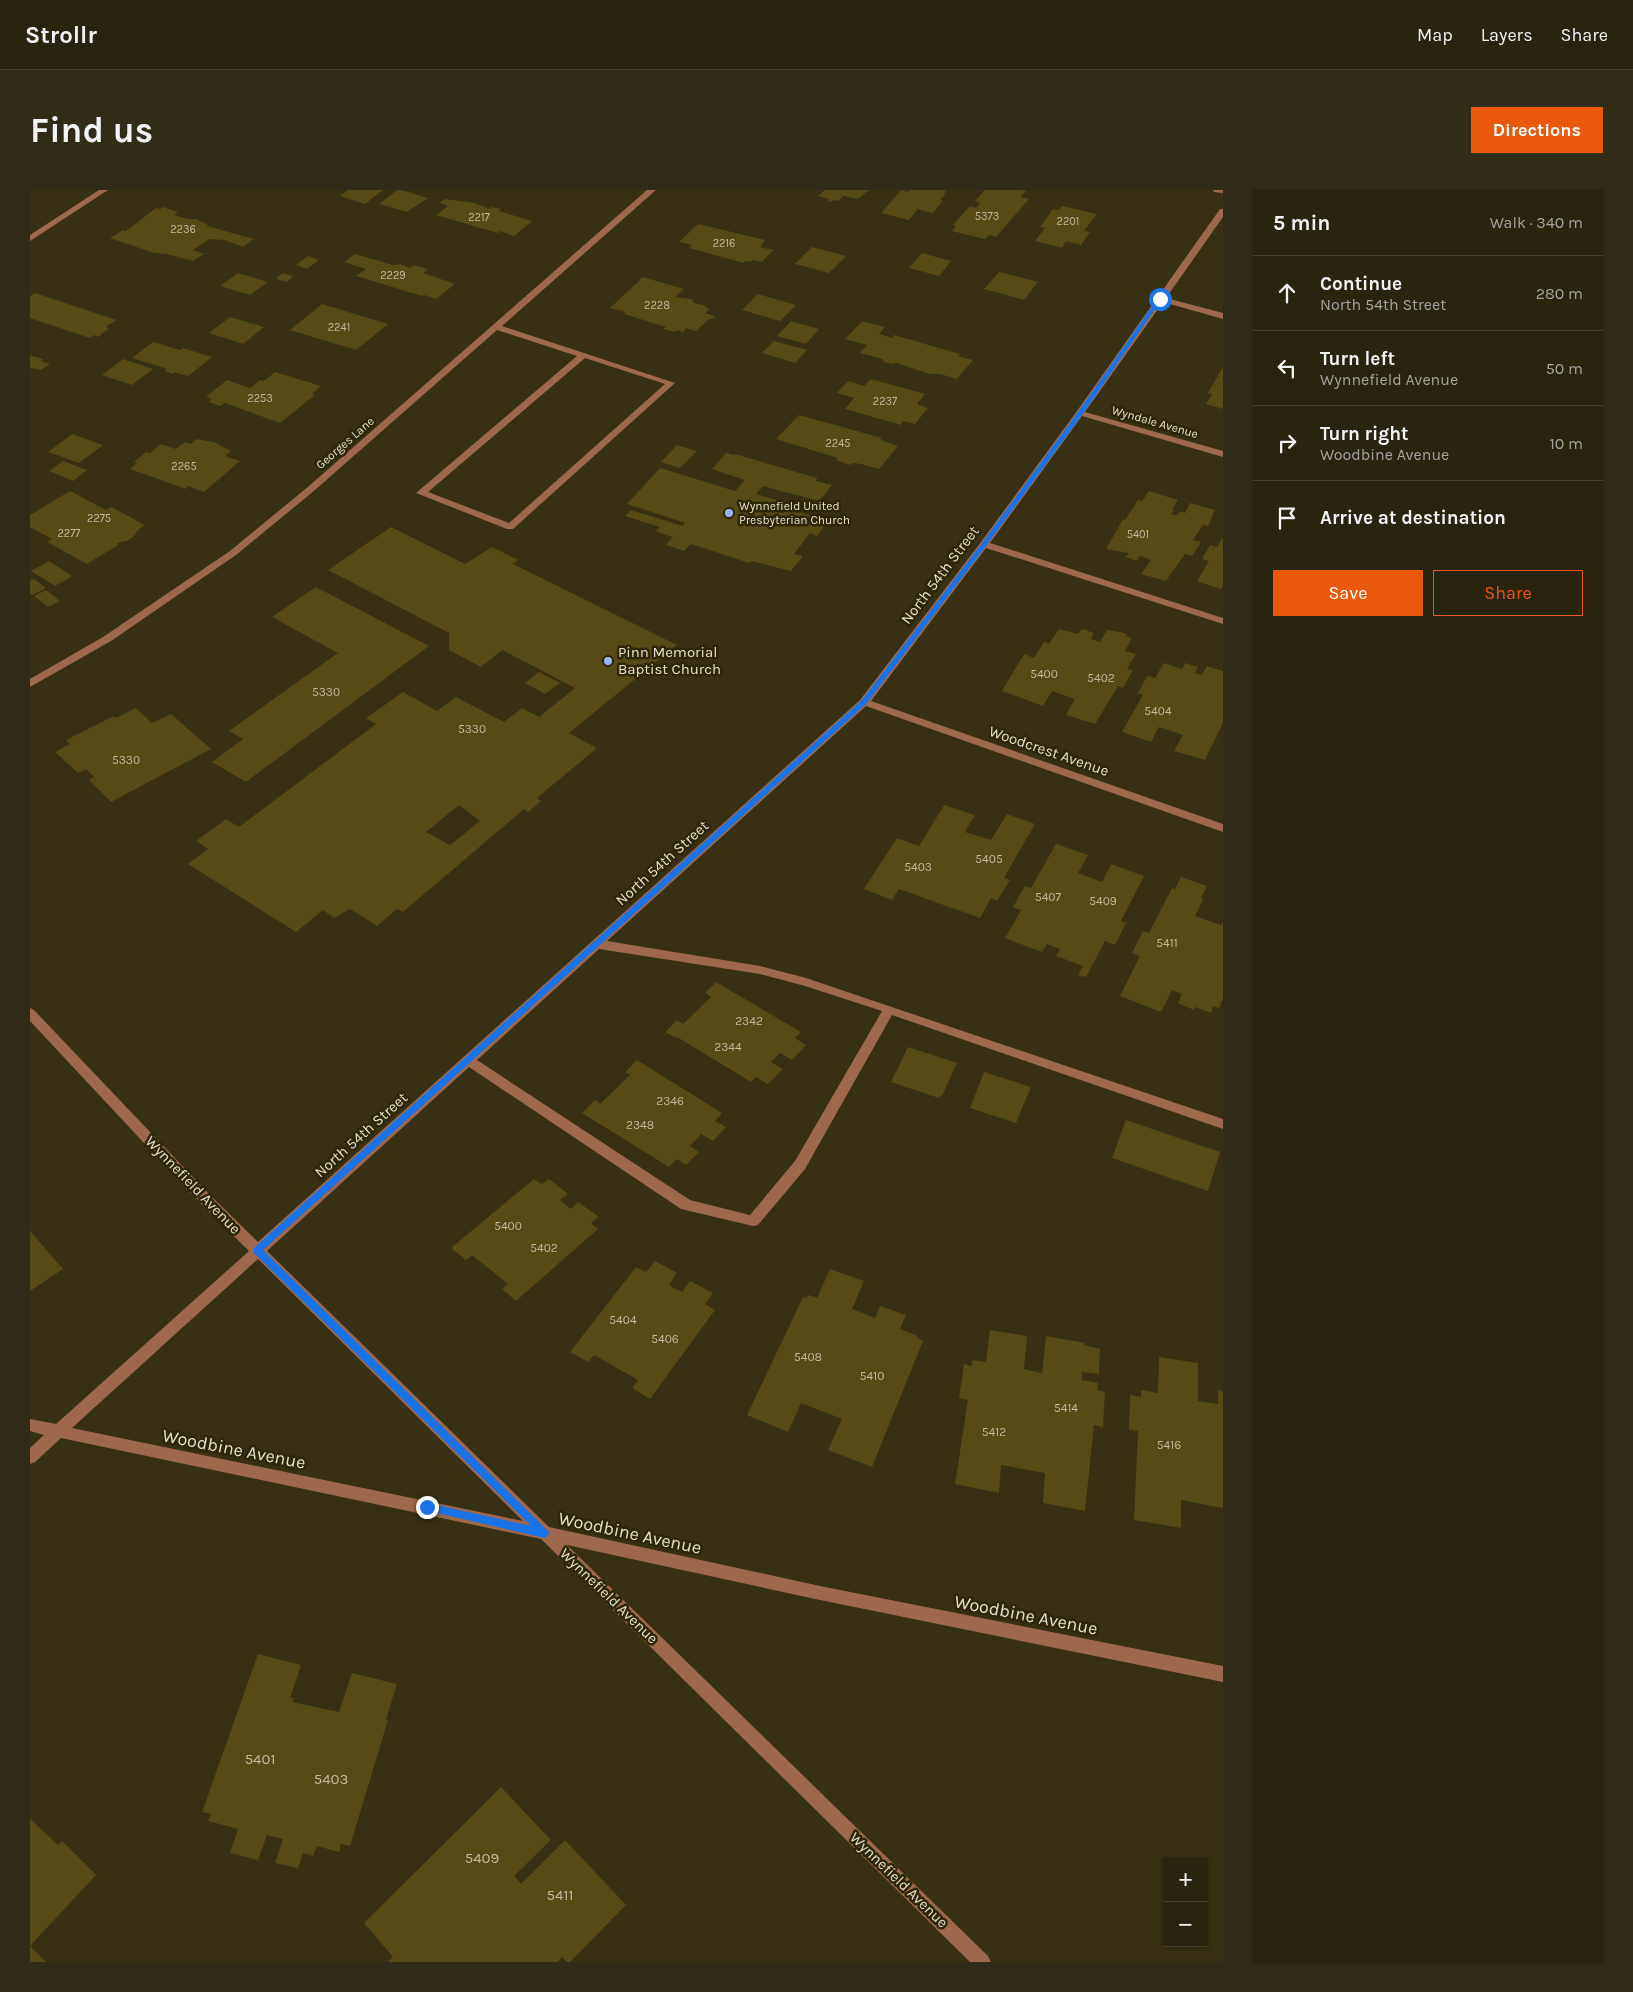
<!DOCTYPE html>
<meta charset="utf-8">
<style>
:root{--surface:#29240e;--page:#312c17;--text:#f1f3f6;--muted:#a5a49e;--line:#45412e;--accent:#ea580c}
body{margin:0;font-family:Karla,sans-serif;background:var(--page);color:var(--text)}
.controls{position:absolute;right:15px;bottom:15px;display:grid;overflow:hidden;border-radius:0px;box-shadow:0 1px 4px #0004}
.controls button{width:45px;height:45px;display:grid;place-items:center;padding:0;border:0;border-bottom:1px solid var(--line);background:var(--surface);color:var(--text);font:25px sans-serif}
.stop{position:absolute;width:15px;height:15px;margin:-11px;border:4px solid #1a73e8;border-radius:50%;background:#fff}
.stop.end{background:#1a73e8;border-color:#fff;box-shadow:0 1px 5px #0008}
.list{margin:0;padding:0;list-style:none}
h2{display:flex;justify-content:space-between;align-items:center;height:65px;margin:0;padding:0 20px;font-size:21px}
h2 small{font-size:16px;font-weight:400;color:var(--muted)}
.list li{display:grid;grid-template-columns:32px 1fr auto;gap:15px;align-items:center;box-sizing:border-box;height:75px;padding:0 20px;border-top:1px solid var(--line)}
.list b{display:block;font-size:19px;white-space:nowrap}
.list p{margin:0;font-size:16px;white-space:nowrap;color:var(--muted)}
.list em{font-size:16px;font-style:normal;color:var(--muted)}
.actions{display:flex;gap:10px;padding:15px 20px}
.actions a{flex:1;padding:11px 0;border:1px solid var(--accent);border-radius:0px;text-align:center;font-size:18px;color:var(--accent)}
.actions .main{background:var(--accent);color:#fff}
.icon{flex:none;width:28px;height:28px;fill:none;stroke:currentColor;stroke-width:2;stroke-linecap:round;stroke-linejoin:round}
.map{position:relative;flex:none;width:1193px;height:1772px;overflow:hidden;border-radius:0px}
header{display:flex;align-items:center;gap:30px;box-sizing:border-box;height:70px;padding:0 25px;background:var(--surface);border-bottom:1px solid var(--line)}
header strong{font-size:24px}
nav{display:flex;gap:28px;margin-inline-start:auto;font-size:18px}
.intro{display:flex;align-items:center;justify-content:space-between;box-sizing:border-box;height:120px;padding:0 30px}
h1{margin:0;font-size:35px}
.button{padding:12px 22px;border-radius:0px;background:var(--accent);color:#fff;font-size:18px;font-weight:700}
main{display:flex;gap:30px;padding:0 30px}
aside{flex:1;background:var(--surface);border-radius:0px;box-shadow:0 1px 4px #0004}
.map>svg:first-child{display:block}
.building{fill:#564a16;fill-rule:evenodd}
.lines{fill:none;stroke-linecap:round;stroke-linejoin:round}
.minor{fill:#9d684b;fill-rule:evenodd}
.route{fill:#1a73e8}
.poi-dot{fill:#9cb4fd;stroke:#2d2607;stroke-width:2}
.labels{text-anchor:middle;stroke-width:5;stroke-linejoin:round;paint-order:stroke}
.far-number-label{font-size:11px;fill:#c0baa0}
.far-street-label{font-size:12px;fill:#e4e0ce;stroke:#2d2607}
.far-poi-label{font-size:12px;fill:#e4e0ce;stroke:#2d2607;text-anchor:start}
.number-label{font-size:12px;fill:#c0baa0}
.street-label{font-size:15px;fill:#e4e0ce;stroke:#2d2607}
.poi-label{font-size:15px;fill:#e4e0ce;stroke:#2d2607;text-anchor:start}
.near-number-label{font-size:15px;fill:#c0baa0}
.near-street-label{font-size:18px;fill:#e4e0ce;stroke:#2d2607}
</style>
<header>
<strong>Strollr</strong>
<nav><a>Map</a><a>Layers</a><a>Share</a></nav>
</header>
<div class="intro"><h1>Find us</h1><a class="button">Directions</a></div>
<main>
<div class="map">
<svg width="1193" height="1772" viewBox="0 0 1193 1772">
<rect width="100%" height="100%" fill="#373012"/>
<!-- building -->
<path class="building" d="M318,0H353L335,14L310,6Z
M367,0H371L398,8L377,22L349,14Z
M795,0H841L836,2L828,9L813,6L808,11L803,10L801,12L797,11L799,9L788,6Z
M871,0L878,2L879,0H916L914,3H916L910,10L913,11L903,23L888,19L879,30L851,23Z
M955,0H991L996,1L990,7L999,9L966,47L959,45L955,49L922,41L926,36L923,35L940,16L946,18L950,13L945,11Z
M415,9L445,13L459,19L462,17L471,19L469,21L502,31L484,46L470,41L468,43L406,25L418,16L409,13Z
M1032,16L1067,24L1054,41L1060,42L1051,55L1036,51L1032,58L1005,51L1015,38L1010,37L1023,19L1029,20Z
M133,17L148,22L144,25L158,29H166L178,35L177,36L224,49L213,57L194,50L180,49L163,60L174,64L163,71L137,64L124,63L80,48L93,40L96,41L126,18L130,19Z
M668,34L735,50L730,57L743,60L732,72L723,70L720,72L715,71L714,73L659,58L662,55L649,52Z
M782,57L816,66L799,83L765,74Z
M892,63L921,71L909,86L879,78Z
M325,64L362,75L370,74L380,78L384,75L398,79L393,83L425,94L406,109L394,105L392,106L326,86L336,79L314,72Z
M278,66L289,70L277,79L266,75Z
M969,82L1008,92L994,110L954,99Z
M208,83L238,92L220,105L190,96Z
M252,83L263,86L257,92L246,89Z
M613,87L654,99L645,107L661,109L664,113L677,116L675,117L680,119L675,123L685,126L682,129H679L666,141L656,138L653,142L647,140L646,142L633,139L636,137L594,124L596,122L580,118Z
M5,103L86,130L76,137L79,138L68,147L64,145L60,148L0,128V106Z
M728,104L766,115L750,131L712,120Z
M292,114L358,134L326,160L260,140Z
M200,127L234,137L213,154L179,143Z
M761,131L789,139L776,154L747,146Z
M832,131L855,137L849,144L862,148L864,145L930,164L928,166L943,170L927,189L910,184H899L867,173L862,174L854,172L852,169L830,163L837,155L815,149Z
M744,151L777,160L765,173L732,163Z
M123,152L150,160L153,158L182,167L158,186L144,182L142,184L135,181L137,179L102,168Z
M0,165L13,169L11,171L20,174L11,180L2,178L0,179Z
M93,169L123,179L102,195L72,185Z
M1193,177V219L1176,214L1182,204L1178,203Z
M245,182L291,196L282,204L285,205L250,233L195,213L190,216L178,212L182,209L176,207L197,190L220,198L230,190L234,191Z
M841,189L895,204L887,214L898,218L885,234L873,231L871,235L815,219L824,208L807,203L818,191L834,196Z
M769,225L852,248L850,250L868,256L849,279L831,274L823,273L821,275L806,270L808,268L746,249Z
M42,244L73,255L49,273L18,262Z
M166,249L184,252L201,261L195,266L210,271L174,302L158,296L156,299L100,279L107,273L104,272L116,262L120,263L131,254L146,259L155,252L161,254Z
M647,255L667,261L650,278L631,272Z
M696,263L704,265L705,264L787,288L786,291L802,295L789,311L733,296L726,304L766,316L763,320L798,331L787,346L780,343L764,364L773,366L761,381L721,371L719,373L661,354L654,361L636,355L643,347L625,341L630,337L595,326L601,320L653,336L655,333L597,314L630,278L705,301L715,290L682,279Z
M33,271L57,280L43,291L19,281Z
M40,301L76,320L81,317L115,335L108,340L103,347L97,351L87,353L88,355L57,374L17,352L22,349L0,337V325Z
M1119,301L1148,310L1142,319L1144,320L1141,324L1144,325H1147L1150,321L1155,323L1160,313L1185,320L1178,336L1173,335L1163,350L1171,352L1162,366L1155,364L1136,391L1111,384L1121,370L1110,366L1107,371L1096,367L1099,363L1076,359L1093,329L1095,330L1108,310L1112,311Z
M361,337L435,374L462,357L488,370L483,374L647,455L539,543L567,558L507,608L511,611L498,622L494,619L373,722L367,719L347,736L320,719L304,728L293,720L266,742L158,674L178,659L166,651L196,629L209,637L346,534L336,528L373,502L407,521L426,507L474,532L492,518L509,527L545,498L472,460L451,477L419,460V443L298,380ZM429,615L450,631L420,655L396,642Z
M1193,347V396L1191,399L1167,391L1179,371L1172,369L1180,355L1187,357Z
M19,371L42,386L25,396L1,381Z
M4,389L16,398L2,405L0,403V391Z
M286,397L399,456L216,592L182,572L213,549L199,541L308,463L242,427Z
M16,400L30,411L18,417L4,406Z
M1029,439L1048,444L1052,439L1064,443L1061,449L1070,452L1077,440L1095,443L1098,447L1102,448L1095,461L1106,464L1097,479L1103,480L1093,498L1088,496L1065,534L1036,525L1045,509L1022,501L1013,516L972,501L994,464L1004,468L1014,452L1019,454Z
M1134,473L1152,479L1155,473L1168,477L1165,483L1172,485L1177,476L1193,481V533L1175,570L1144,561L1153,545L1129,537L1121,552L1092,542L1113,505L1108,503L1117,486L1125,488Z
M509,482L530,493L515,504L495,493Z
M106,518L122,533L141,524L181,559L81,612L59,590L64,587L56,579L48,583L25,562L40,554L36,550L84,526L86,528Z
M914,615L945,625L935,642L961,650L977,624L1005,634L974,688L980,690L967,711L961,708L950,728L869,699L862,710L834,699L867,648L889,656Z
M1026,654L1058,665L1048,683L1072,692L1081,674L1114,686L1091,731L1096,733L1085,755L1075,751L1056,787L1048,785L1053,776L1026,766L1030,759L1017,754L1012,762L975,748L991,720L983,717L995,696L1001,698Z
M1151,687L1177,696L1171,708L1173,709L1165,726L1191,735L1193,731V809L1189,818L1183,816L1181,823L1165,817L1164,820L1148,813L1152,804L1142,800L1131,822L1090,806L1110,766L1102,763L1113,741L1119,743L1142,698L1145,699Z
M686,792L771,842L765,848L776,855L762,870L750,863L741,872L753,879L738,894L726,887L721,892L647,847L646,848L635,842L647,830L653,834L681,807L675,803Z
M878,857L927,873L912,906L911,905L909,908L861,892Z
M607,870L692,923L685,931L696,937L683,951L671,944L660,956L669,962L656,975L647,969L639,977L552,923L565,910L570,914L600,885L595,882Z
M954,882L1001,897L986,933L940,918Z
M1096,930L1190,962L1178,1001L1082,968Z
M504,989L512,994L519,989L538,1004L530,1010L541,1019L548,1012L569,1027L561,1033L568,1039L486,1111L472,1099L478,1094L442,1065L436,1070L421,1058Z
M0,1041L33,1079L0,1101Z
M625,1071L647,1083L639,1095L644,1098L652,1102L660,1091L683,1103L675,1114L685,1120L620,1209L602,1198L608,1190L564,1165L558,1172L540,1162L606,1077L616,1082Z
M800,1079L834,1091L822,1119L845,1128L850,1116L876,1125L870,1139L888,1146L887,1148L893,1151L842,1277L798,1260L812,1229L771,1213L758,1242L717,1225L773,1107L777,1108L778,1105L787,1108Z
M960,1140L997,1146L994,1179L1012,1183L1016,1146L1055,1153L1054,1155L1070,1159L1069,1184L1052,1182V1190L1068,1193L1067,1200L1075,1202L1073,1237L1064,1235L1055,1321L1013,1313L1015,1283L971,1275L969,1303L925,1294L938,1210L929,1208L934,1174L942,1176V1170L956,1172Z
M1129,1167L1168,1173V1211L1188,1214V1200L1193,1202V1318L1151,1310V1338L1104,1330L1108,1241L1099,1240L1100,1205L1111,1207V1200L1128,1203Z
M228,1464L271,1475L260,1508H264L262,1512L309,1522L322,1483L367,1494L356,1529L358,1530L320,1656L311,1654L309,1662L287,1656L283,1666L273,1663L268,1678L245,1673L253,1649L237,1645L228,1670L200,1663L208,1639L178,1631L181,1624L172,1622Z
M471,1597L521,1650L484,1686L491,1694L535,1650L596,1715L540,1772H537L532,1767L527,1772H358L363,1767L334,1733Z
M0,1629L28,1655L32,1651L66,1685L0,1756L16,1772H0Z"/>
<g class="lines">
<!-- minor -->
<path class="minor" d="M69,0H78L0,51V45Z
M617,0H626L472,136L645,193L483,339H477L386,303L547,166L467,140L285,300L206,365L81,451L0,497V489L73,447L200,361L279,296ZM555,168L635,194L479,333L398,302Z
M1183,0H1193V3L1184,2Z
M1190,19H1193V27L1136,108L1193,123V129L1133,112L1055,222L1193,261V267L1052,226L960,353L1193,428V434L956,358L841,511L1193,634V642L836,516L577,751L730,776L776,788L1193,929V939L862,825L775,979L728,1035L723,1036L651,1019L439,877L237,1061L519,1337L790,1396L1193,1476V1492L790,1410L537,1355L958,1766L961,1772H940L511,1349L31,1248L5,1272L0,1274V1258L14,1245L0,1241V1229L26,1234L219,1061L171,1014L0,831V818L4,820L181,1006L228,1052L830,510L951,352L1047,221ZM569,759L730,784L775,796L852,821L765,971L720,1025L660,1010L447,870ZM228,1069L493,1331L42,1238Z"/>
</g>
<!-- route -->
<path class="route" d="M1128,108L1132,109L1052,225L956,356L837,513L233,1060L520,1343L515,1348L394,1320V1314L397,1313L501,1336L224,1063V1058L832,510L952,353L1048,222Z"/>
<!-- markers -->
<g class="poi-dot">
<circle cx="699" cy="323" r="5"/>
<circle cx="578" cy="471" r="5"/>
</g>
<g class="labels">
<!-- far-number labels -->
<g class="far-number-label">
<text x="957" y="30">5373</text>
<text x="449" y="31">2217</text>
<text x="1038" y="35">2201</text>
<text x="153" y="43">2236</text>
<text x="694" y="57">2216</text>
<text x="363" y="89">2229</text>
<text x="627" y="119">2228</text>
<text x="309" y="141">2241</text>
<text x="230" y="212">2253</text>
<text x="855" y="215">2237</text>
<text x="808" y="257">2245</text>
<text x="154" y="280">2265</text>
<text x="69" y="332">2275</text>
<text x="39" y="347">2277</text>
<text x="1108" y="348">5401</text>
</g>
<!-- far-street labels -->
<g class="far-street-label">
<text transform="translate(1125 232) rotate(16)" y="4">Wyndale Avenue</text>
<text transform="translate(315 253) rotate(-41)" y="4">Georges Lane</text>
</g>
<!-- far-poi labels -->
<g class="far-poi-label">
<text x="709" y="320">Wynnefield United<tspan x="709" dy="14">Presbyterian Church</tspan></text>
</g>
<!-- number labels -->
<g class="number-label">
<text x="1014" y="488">5400</text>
<text x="1071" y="492">5402</text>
<text x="296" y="506">5330</text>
<text x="1128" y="525">5404</text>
<text x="442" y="543">5330</text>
<text x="96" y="574">5330</text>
<text x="959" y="673">5405</text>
<text x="888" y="681">5403</text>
<text x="1018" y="711">5407</text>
<text x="1073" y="715">5409</text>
<text x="1137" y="757">5411</text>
<text x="719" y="835">2342</text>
<text x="698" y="861">2344</text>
<text x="640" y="915">2346</text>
<text x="610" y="939">2348</text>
<text x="478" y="1040">5400</text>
<text x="514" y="1062">5402</text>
<text x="593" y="1134">5404</text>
<text x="635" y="1153">5406</text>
<text x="778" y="1171">5408</text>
<text x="842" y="1190">5410</text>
<text x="1036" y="1222">5414</text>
<text x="964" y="1246">5412</text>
<text x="1139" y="1259">5416</text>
</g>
<!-- street labels -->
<g class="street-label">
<text transform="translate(910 385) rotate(-53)" y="5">North 54th Street</text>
<text transform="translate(1019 561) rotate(19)" y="5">Woodcrest Avenue</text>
<text transform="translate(632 673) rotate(-42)" y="5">North 54th Street</text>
<text transform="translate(331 945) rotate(-42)" y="5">North 54th Street</text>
<text transform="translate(163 995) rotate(46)" y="5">Wynnefield Avenue</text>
<text transform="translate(579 1406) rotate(44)" y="5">Wynnefield Avenue</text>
<text transform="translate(869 1690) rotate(44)" y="5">Wynnefield Avenue</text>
</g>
<!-- poi labels -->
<g class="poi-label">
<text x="588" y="467">Pinn Memorial<tspan x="588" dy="17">Baptist Church</tspan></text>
</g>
<!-- near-number labels -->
<g class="near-number-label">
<text x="230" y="1574">5401</text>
<text x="301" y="1594">5403</text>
<text x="452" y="1673">5409</text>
<text x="530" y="1710">5411</text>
</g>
<!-- near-street labels -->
<g class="near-street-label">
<text transform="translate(204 1259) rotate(11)" y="6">Woodbine Avenue</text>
<text transform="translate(600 1343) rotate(12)" y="6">Woodbine Avenue</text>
<text transform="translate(996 1425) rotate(11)" y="6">Woodbine Avenue</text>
</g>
</g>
</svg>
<div class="controls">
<button>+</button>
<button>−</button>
</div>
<div class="stop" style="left:1130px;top:109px"></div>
<div class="stop end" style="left:397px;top:1317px"></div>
</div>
<aside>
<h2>5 min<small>Walk · 340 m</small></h2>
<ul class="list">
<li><svg class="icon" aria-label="ahead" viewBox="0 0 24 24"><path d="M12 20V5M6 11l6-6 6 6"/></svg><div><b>Continue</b><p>North 54th Street</p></div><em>280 m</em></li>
<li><svg class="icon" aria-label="left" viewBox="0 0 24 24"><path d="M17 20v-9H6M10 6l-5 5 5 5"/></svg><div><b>Turn left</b><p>Wynnefield Avenue</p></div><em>50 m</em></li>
<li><svg class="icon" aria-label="right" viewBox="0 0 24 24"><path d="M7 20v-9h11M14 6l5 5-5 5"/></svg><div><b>Turn right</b><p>Woodbine Avenue</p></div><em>10 m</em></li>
<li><svg class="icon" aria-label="arrive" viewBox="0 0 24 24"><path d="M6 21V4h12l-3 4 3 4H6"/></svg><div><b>Arrive at destination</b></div></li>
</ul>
<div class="actions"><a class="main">Save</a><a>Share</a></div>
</aside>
</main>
